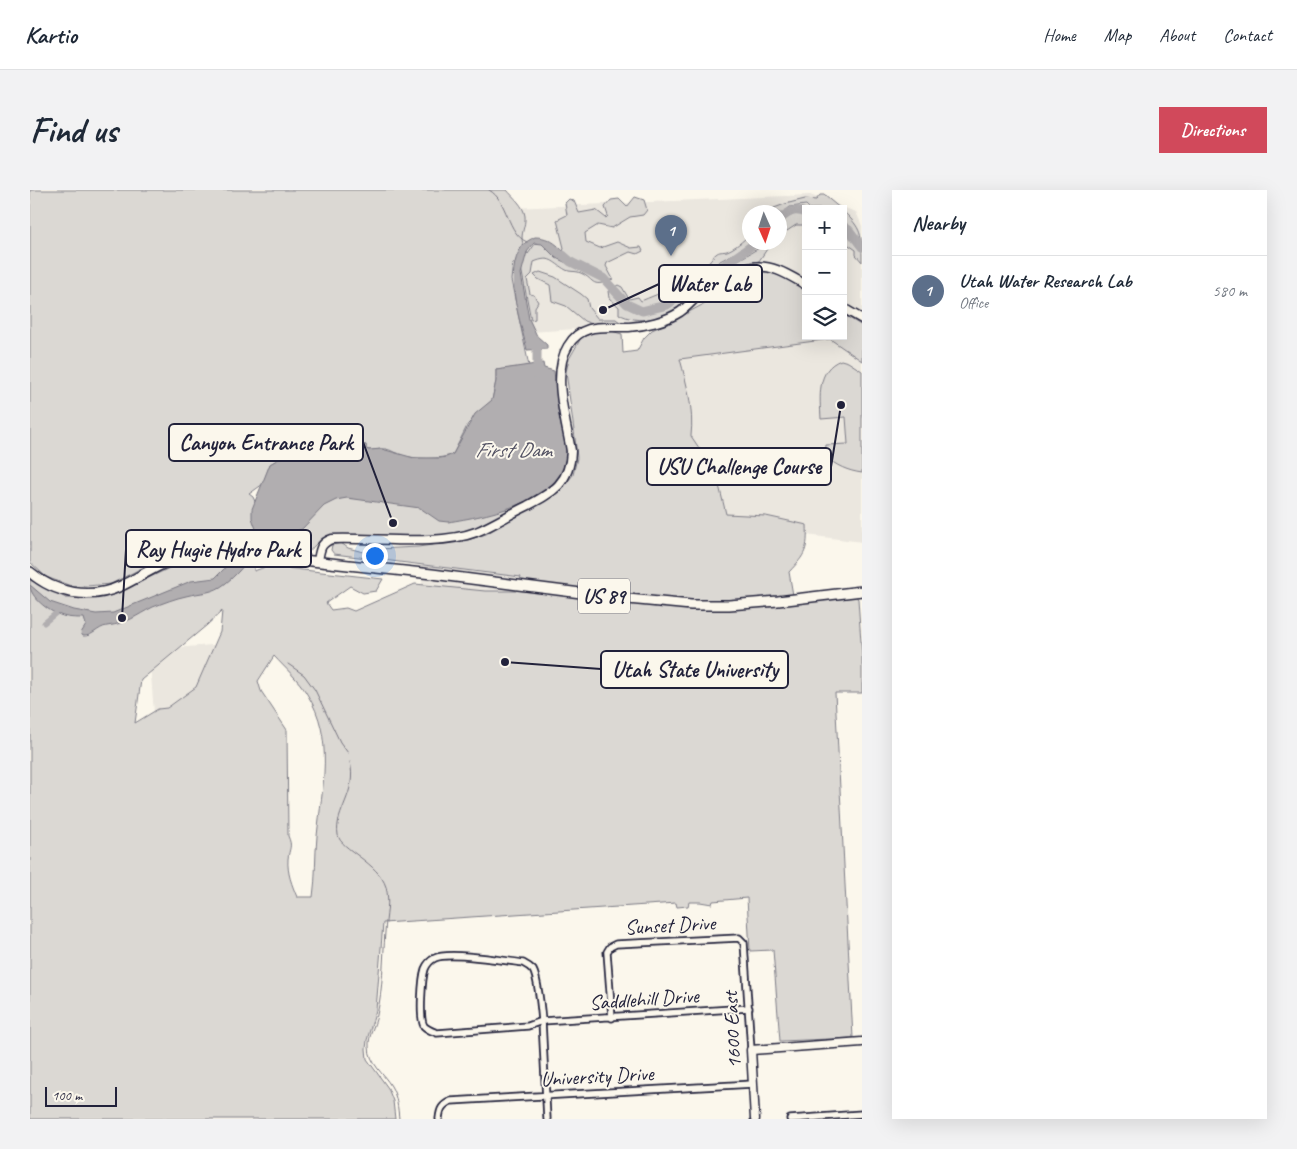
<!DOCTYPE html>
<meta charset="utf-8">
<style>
:root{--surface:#fff;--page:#f2f2f3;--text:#1f2937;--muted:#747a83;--line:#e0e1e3;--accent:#d1495b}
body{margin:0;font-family:Caveat,sans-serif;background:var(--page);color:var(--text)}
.controls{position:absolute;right:15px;top:15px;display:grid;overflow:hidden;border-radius:0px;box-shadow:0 5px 20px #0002}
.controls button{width:45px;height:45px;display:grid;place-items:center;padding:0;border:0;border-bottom:1px solid var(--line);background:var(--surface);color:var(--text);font:25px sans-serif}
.compass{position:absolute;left:712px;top:15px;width:45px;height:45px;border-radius:50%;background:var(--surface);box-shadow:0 5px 20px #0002;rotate:177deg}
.scale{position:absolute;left:15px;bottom:12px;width:72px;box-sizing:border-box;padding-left:5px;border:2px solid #22223b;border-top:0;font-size:14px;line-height:18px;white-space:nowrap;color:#22223b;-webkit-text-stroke:4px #fbf7ec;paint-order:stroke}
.you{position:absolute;left:344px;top:365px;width:18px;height:18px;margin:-12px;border:4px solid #fff;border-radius:50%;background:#1a73e8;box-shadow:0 0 0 8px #1a73e833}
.badge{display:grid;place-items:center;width:32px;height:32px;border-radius:50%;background:var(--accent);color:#fff;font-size:16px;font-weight:700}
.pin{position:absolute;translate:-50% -41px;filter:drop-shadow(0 1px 2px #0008)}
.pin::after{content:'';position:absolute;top:26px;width:18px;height:15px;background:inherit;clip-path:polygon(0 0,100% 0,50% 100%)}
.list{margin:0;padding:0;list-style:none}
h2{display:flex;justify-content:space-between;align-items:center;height:65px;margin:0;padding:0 20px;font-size:21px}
h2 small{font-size:16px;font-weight:400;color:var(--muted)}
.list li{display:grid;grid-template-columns:32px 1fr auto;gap:15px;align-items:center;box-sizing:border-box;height:70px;padding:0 20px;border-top:1px solid var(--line)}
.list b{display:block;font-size:19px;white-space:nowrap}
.list p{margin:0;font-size:16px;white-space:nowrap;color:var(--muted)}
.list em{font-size:16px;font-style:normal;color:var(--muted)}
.icon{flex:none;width:28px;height:28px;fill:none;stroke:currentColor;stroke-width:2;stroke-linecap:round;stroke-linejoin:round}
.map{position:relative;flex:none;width:832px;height:929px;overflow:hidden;border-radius:0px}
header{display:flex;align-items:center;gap:30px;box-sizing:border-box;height:70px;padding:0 25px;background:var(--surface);border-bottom:1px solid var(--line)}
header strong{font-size:24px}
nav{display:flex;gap:28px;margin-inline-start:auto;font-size:18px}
.intro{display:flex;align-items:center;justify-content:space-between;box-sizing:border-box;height:120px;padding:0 30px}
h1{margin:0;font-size:35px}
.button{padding:12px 22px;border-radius:0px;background:var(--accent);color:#fff;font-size:18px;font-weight:700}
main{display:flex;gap:30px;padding:0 30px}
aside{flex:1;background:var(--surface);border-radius:0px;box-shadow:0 5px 20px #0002}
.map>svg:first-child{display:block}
.built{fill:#ebe7df;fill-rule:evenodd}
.green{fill:#dbd8d3;stroke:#7e7d87;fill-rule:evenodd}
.water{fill:#b1aeb0;stroke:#787681}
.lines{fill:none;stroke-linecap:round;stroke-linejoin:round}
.stream{stroke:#787681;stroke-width:1}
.canal{stroke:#b1aeb0;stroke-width:5}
.river{stroke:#b1aeb0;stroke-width:9}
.street-casing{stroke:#22223b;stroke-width:9}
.secondary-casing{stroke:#22223b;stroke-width:11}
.primary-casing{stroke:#22223b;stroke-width:12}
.street{stroke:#fbf7ec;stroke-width:5.5}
.secondary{stroke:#fbf7ec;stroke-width:8}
.primary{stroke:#fbf7ec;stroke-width:9}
.labels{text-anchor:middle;stroke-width:4;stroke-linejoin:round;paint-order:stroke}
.shield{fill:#fbf7ec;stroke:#636270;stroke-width:1}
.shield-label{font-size:20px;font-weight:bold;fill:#22223b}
.street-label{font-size:21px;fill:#22223b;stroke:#fbf7ec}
.water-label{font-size:22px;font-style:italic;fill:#545364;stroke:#fbf7ec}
.leader{fill:none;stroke:#22223b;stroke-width:2}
.callout-dot{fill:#22223b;stroke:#fbf7ec;stroke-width:2}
.callout{fill:#fbf7ec;stroke:#22223b;stroke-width:2}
.callout-label{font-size:22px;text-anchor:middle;font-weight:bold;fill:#22223b}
</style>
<header>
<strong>Kartio</strong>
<nav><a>Home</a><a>Map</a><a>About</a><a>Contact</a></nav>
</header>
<div class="intro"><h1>Find us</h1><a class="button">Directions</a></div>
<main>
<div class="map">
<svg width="832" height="929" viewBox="0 0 832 929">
<rect width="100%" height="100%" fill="#fbf7ec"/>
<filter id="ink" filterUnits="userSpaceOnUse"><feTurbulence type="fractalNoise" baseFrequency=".02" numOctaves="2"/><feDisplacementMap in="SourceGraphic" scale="10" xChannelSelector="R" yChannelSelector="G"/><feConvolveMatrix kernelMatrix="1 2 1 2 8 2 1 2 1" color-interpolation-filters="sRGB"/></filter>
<g filter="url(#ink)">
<!-- built -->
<path class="built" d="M780,5L826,22L832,36V352L777,345L776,335L736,326L696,325L706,709L353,733L346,820L337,850L336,859L337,869L358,898L363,911L365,929H156L119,460L393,438L391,357L577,333L570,197L681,130L486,143L390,22ZM776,19H813V146H776ZM719,22H749V52H719ZM244,466L277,503L283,516L423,714L259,708L215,479Z"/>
<!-- green -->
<path class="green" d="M0,0H477C483,7 494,16 495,26C496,41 486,46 498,64L505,54L512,52L532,66L534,58L527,30L537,25L535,13L539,9L544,11L549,23L566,20L576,28L578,26L575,17L581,10L589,9L597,17L605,7L614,10L617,20L613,25L600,27L582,38L568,35L555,43L556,52L570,58L587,52L601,58L611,57L613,61L607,64L600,62L577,73L576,76L583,89C559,100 566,88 548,82C544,81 540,82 536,80C522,72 521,65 504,72L502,84L497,89L500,104L504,105L508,112L505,117V129L501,130L490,72L483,73L481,90L499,176L466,180V191L462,210L438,234L423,264C412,270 383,269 371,265C366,264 362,260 356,259C349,258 343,262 336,259V255H316L305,250L280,251L264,254L253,263L252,267L240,274L233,294L219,304L223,307L226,314L304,305L475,317L478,323C466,329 453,337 440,341C402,352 348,345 308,345C299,346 292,348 285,355C282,358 281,361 276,363L201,354C192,350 184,354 176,350L173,342L164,351L81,394L44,397L16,387L0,372Z
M790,5H794L811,19H780L776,15L760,17L750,25L749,22H733L755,14L775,9L786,10Z
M813,21C832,39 832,44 832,72L826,65V60L813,51Z
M771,22L776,24V35H766L757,41L750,37V35C756,28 762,24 771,22Z
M719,45V52L724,53L690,71L683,81L662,94L655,101L658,103L686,83L729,58L733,53H741L729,71C708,74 690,86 673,97C665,102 659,109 651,115C634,129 609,135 589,124V117L579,108L578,101L588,95L592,97L599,109L608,107L611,111C625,105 663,91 672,82C677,77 680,68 686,64C689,61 693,62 697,61C705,58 713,51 719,45Z
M737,81L765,92L776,99V146H813V124L832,136V171L800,149L650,169C657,195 664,220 661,246L686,283L696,324L736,326L777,335C778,360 776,364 759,382L764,411L826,406L828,409L832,466V503H805L823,848L750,851L743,760L720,761L717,708L683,711L682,714L670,712H659L658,716L647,717L646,713L353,733L346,820L337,850L336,859L337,869L358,898L363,911L365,929H0V390L36,408H62L99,397L148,374L162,370L180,366L224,370V381L238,376L353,389L346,401L333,403L320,396L296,413L301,420L316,418L324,421L385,394L455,401H486L491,387L304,364L301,360L302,355L311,353L318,358L341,364L347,359L388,357L438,350L456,344L529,302L543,285L547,268L545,248L536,182L539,169L551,148L564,142L581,141L592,144L593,163L607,161L614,148L622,140L646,129L672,115L710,86L723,82ZM192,421L190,442L166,497L137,518L128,519L105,533L111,490L177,435ZM244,466C255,478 269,490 277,504C305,548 292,597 287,646C285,666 286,687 283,707H267C262,695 257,683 258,669C259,658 263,657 258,646L257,540L231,501L228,491Z
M510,82L525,87L551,104L557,109L559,118L568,129H586L591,133L562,134L554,131L536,116L522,111L520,95L508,89L504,85Z
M811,170L818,172L832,181V283C818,281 806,276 795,266L796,255L818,254L816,227L791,229C790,208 786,179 811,170Z"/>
<!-- water -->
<path class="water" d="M505,47C526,47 535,64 547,78L526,68L512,54L504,53L497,62L491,84L499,129L507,146L517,155V159L497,160C490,129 473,84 492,56C495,52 501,49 505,47Z
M513,173L514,178L524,181C526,198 527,214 530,231C532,242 537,253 536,264C534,312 455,326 418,332L409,331L390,318L317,308L306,310L294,316L272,339L263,342L236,341C226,360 213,380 196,393C183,404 171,402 156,406C146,408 133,413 123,417C105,426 99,433 77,436C68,437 62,447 53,446L51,443L56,435L54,428C47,428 37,428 30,425C18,421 0,407 0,395L20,412L44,420L66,424L83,423L161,391L185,388L200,373L226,339L222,328V319L240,274L252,267C256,247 300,249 315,252L316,255H336V259L339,260L352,259L384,268H410L416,267L423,264L445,224L462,210L466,191V180Z"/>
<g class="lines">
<!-- stream -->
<path class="stream" d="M459,0C479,11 476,43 497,52
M258,474L274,485L285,500L310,552L318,563
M320,572C328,603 304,621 308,645C310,659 349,673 356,697C360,712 356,726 355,742C353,769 353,798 347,825C345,836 338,846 339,857C339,873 354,884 361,896C367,906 368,918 369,929"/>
<!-- canal -->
<path class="canal" d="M14,433L31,419"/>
<!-- river -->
<path class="river" d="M749,30C758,22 764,18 776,23
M813,36L819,40L832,57
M533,65L541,72L573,88L597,114L612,121L637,115L727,52
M504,149L507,156V185"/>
<!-- street casing -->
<g class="street-casing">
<path id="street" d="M582,828L577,762L580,757L586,754L709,748L714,753L721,860
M409,929C410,919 412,915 421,911L723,894
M517,929L512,831C511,820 508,789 503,780C500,777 497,775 493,773C476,771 419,761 405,768C401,770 397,774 395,779C392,788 389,828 394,836C398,840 402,841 407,843L498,836L512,831L719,818
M760,929L832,924"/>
</g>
<!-- secondary casing -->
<g class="secondary-casing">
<path id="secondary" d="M813,118L832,129
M288,371C290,360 290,353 302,349C344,347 407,357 446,342C463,335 480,324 497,316C523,302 540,293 541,261C536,231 521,183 538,156C552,132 575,138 599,137C615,136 636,131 650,122C660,115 668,104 678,97C690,88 708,80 723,77C743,74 760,86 776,95
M725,929L721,860L832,852"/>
</g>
<!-- primary casing -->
<g class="primary-casing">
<path id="primary" d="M0,382C25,404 61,410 91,396C110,387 127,375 146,368C158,363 169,362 180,360L402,384L598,409L661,415H699L748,411L832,401"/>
</g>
<!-- street -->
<use href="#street" class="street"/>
<!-- secondary -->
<use href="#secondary" class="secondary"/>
<!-- primary -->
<use href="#primary" class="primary"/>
</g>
</g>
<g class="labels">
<!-- shield labels -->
<rect class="shield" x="548" y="388.5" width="52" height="35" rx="4"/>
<g class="shield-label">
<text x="574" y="413">US 89</text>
</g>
<!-- street labels -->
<g class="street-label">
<text transform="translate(640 735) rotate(-3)" y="7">Sunset Drive</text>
<text transform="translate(614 809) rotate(-4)" y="7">Saddlehill Drive</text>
<text transform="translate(702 840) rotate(-93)" y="7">1600 East</text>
<text transform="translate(567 886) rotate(-3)" y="7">University Drive</text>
</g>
<!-- water labels -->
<g class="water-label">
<text x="483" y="267">First Dam</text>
</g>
</g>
<!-- callouts -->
<path class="leader" d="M573 120L629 94M363 333L333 252M811 215L801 277M92 428L96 359M475 472L571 479"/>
<g class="callout-dot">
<circle cx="573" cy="120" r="5"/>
<circle cx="363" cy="333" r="5"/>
<circle cx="811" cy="215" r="5"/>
<circle cx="92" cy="428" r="5"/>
<circle cx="475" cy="472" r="5"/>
</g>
<g class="callout">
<rect x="629" y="75" width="103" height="37" rx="5"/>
<rect x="139" y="234" width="194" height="37" rx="5"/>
<rect x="617" y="258" width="184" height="37" rx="5"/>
<rect x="96" y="340" width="185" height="37" rx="5"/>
<rect x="571" y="461" width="187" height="37" rx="5"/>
</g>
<g class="callout-label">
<text x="680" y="101">Water Lab</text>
<text x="236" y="260">Canyon Entrance Park</text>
<text x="709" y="284">USU Challenge Course</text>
<text x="188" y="367">Ray Hugie Hydro Park</text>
<text x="665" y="487">Utah State University</text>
</g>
</svg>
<div class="controls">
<button>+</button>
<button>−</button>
<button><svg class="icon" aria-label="layers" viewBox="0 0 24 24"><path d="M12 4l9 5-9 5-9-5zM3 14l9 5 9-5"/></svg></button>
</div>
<svg class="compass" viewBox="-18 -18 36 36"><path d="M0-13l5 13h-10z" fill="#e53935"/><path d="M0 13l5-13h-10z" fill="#747a83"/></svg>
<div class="scale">100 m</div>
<div class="you"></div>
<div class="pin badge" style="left:641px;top:66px;background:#5c6f8a">1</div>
</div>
<aside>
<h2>Nearby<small></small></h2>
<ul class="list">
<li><span class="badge" style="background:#5c6f8a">1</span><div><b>Utah Water Research Lab</b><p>Office</p></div><em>580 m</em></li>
</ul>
</aside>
</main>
